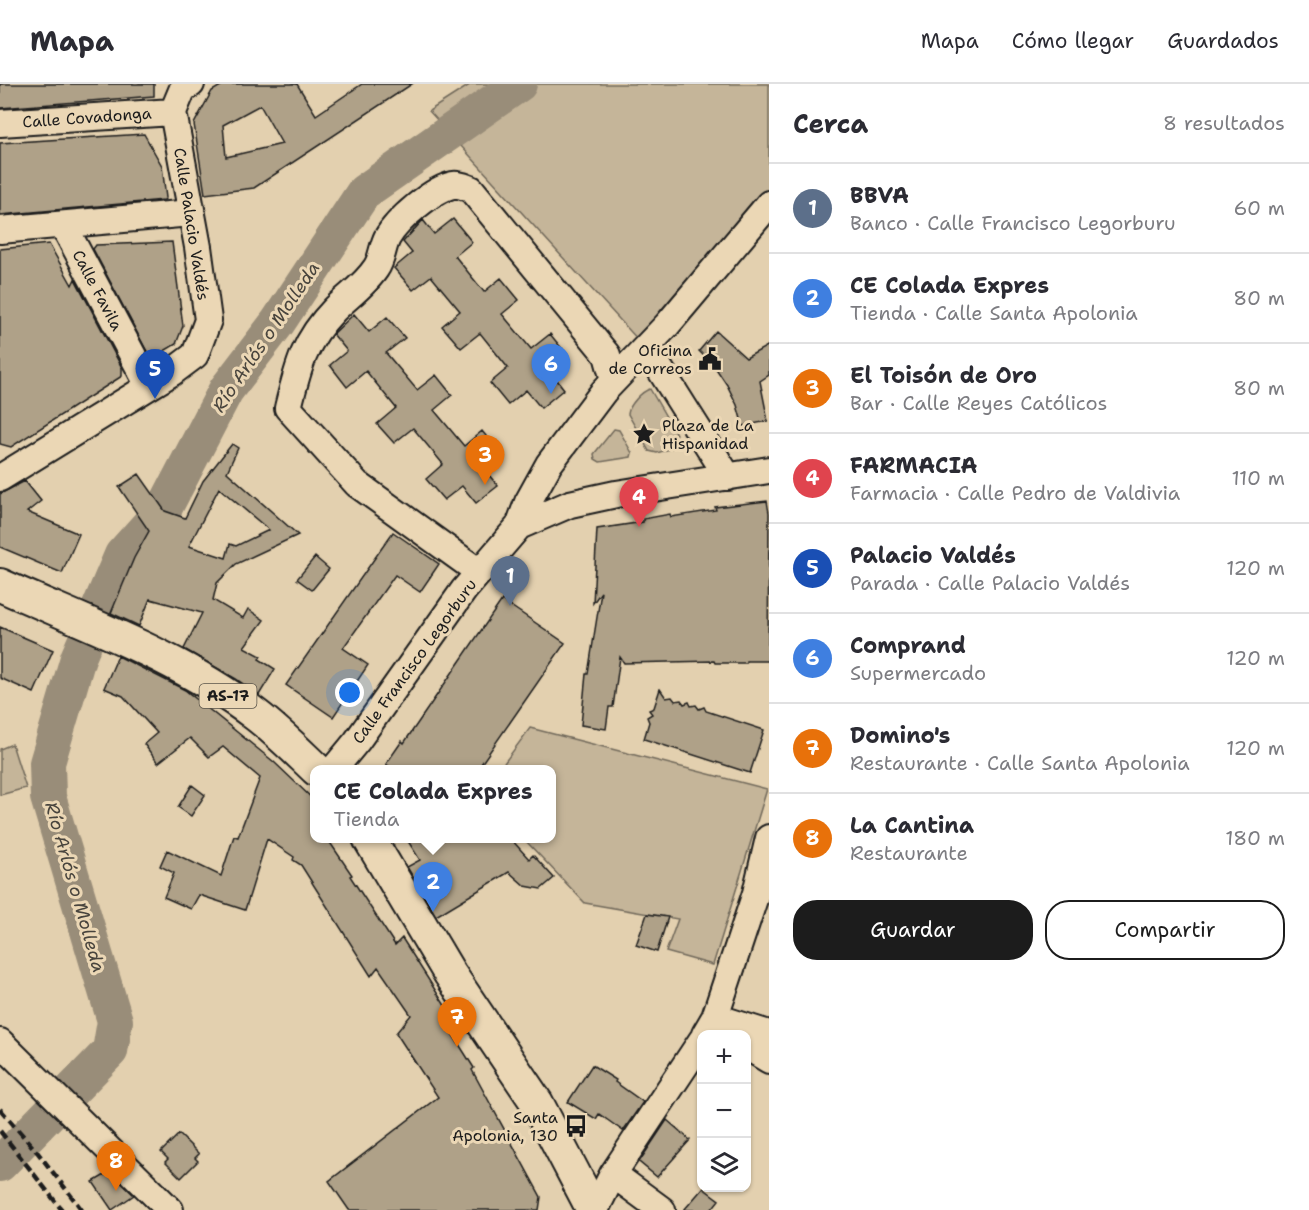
<!DOCTYPE html>
<html lang="es">
<meta charset="utf-8">
<style>
:root{--surface:#fff;--page:#f2f2f3;--text:#2b2b33;--muted:#7c7c81;--line:#e1e1e2;--accent:#1c1c1c}
body{margin:0;font-family:"Shantell Sans",sans-serif;background:var(--page);color:var(--text)}
.controls{position:absolute;right:18px;bottom:18px;display:grid;overflow:hidden;border-radius:12px;box-shadow:0 2px 4px #0004}
.controls button{width:54px;height:54px;display:grid;place-items:center;padding:0;border:0;border-bottom:2px solid var(--line);background:var(--surface);color:var(--text);font:30px sans-serif}
.you{position:absolute;left:350px;top:609px;width:21px;height:21px;margin:-15px;border:4px solid #fff;border-radius:50%;background:#1a73e8;box-shadow:0 0 0 9px #1a73e833}
.badge{display:grid;place-items:center;width:39px;height:39px;border-radius:50%;background:var(--accent);color:#fff;font-size:20px;font-weight:700}
.pin{position:absolute;translate:-50% -50px;filter:drop-shadow(0 2px 3px #0008)}
.pin::after{content:'';position:absolute;top:32px;width:21px;height:18px;background:inherit;clip-path:polygon(0 0,100% 0,50% 100%)}
.popup{position:absolute;left:310px;top:681px;width:246px;height:78px;box-sizing:border-box;display:grid;place-content:center;border-radius:12px;background:var(--surface);filter:drop-shadow(0 2px 4px #0005);font-size:20px;white-space:nowrap;color:var(--muted)}
.popup b{font-size:22px;color:var(--text)}
.popup::after{content:'';position:absolute;left:50%;top:100%;margin-left:-12px;border:12px solid transparent;border-top-color:var(--surface)}
.list{margin:0;padding:0;list-style:none}
h2{display:flex;justify-content:space-between;align-items:center;height:78px;margin:0;padding:0 24px;font-size:26px}
h2 small{font-size:20px;font-weight:400;color:var(--muted)}
.list li{display:grid;grid-template-columns:39px 1fr auto;gap:18px;align-items:center;box-sizing:border-box;height:90px;padding:0 24px;border-top:2px solid var(--line)}
.list b{display:block;font-size:22px;white-space:nowrap}
.list p{margin:0;font-size:20px;white-space:nowrap;color:var(--muted)}
.list em{font-size:20px;font-style:normal;color:var(--muted)}
.actions{display:flex;gap:12px;padding:18px 24px}
.actions a{flex:1;padding:14px 0;border:2px solid var(--accent);border-radius:24px;text-align:center;font-size:21px;color:var(--accent)}
.actions .main{background:var(--accent);color:#fff}
.icon{flex:none;width:33px;height:33px;fill:none;stroke:currentColor;stroke-width:2;stroke-linecap:round;stroke-linejoin:round}
.map{position:relative;flex:none;width:769px;height:1126px;overflow:hidden}
header{display:flex;align-items:center;gap:36px;box-sizing:border-box;height:84px;padding:0 30px;background:var(--surface);border-bottom:2px solid var(--line)}
header strong{font-size:28px}
nav{display:flex;gap:33px;margin-inline-start:auto;font-size:21px}
main{display:flex}
aside{flex:1;background:var(--surface)}
.map>svg:first-child{display:block}
.green{fill:#c5b599;stroke:#70685a;stroke-width:1.5}
.lines{fill:none;stroke-linecap:round;stroke-linejoin:round}
.river{stroke:#998d79;stroke-width:36}
.building{fill:#afa188;stroke:#1c1c1c;stroke-width:1.5;fill-rule:evenodd}
.minor-casing{stroke:#1c1c1c;stroke-width:30}
.major-casing{stroke:#1c1c1c;stroke-width:36}
.minor{stroke:#ebd7b5;stroke-width:26}
.major{stroke:#ebd7b5;stroke-width:32}
.rail{stroke:#1c1c1c;stroke-width:4.5;stroke-dasharray:9 4.5;stroke-linecap:butt}
.labels{text-anchor:middle;stroke-width:6;stroke-linejoin:round;paint-order:stroke}
.shield{fill:#ebd7b5;stroke:#5a544a;stroke-width:1.5}
.shield-label{font-size:15px;font-weight:bold;fill:#1c1c1c}
.street-label{font-size:16px;fill:#1c1c1c;stroke:#ebd7b5}
.poi-label{font-size:16px;fill:#1c1c1c;stroke:#ebd7b5;text-anchor:end}
.water-label{font-size:18px;font-style:italic;fill:#48443d;stroke:#ebd7b5}
</style>
<header>
<strong>Mapa</strong>
<nav><a>Mapa</a><a>Cómo llegar</a><a>Guardados</a></nav>
</header>
<main>
<div class="map">
<svg width="769" height="1126" viewBox="0 0 769 1126">
<rect width="100%" height="100%" fill="#e3d0af"/>
<filter id="ink" filterUnits="userSpaceOnUse"><feTurbulence type="fractalNoise" baseFrequency=".0167" numOctaves="2"/><feDisplacementMap in="SourceGraphic" scale="12" xChannelSelector="R" yChannelSelector="G"/><feConvolveMatrix kernelMatrix="1 2 1 2 8 2 1 2 1" color-interpolation-filters="sRGB"/></filter>
<g filter="url(#ink)">
<!-- green -->
<path class="green" d="M471,0H769V123L640,258L429,27Z
M650,305L680,357L679,362L657,369L649,367L628,330C629,321 642,307 650,305Z
M614,345L619,346L632,369L631,373L600,378L595,375L594,370Z
M530,644L767,705L713,881L666,868L678,835L585,819L524,755L552,754V686H499Z
M12,660L26,704L0,711V665Z"/>
<g class="lines">
<!-- river -->
<path class="river" d="M0,1080L110,967L115,937L48,713L47,679L78,574L122,471L165,423L226,306L278,238L364,108L519,0"/>
</g>
<!-- building -->
<path class="building" d="M0,0H154V12L0,24Z
M224,0H297L316,31L362,0H412L254,104L205,110L194,40L212,7ZM260,21L282,60L226,73L223,41Z
M144,50L162,82L166,114L164,116L0,131V59Z
M453,135L472,158L455,172L484,208L501,194L519,216L502,230L531,265L550,250L568,272L550,287L564,305L541,324L526,306L508,321L490,299L508,284L480,249L461,264L442,242L460,227L431,192L413,206L394,184L412,169L403,158L423,136L434,150Z
M172,158L183,242L176,260L151,275L93,165L96,161Z
M49,160L72,201L75,195L122,284V292L11,363L0,360V165Z
M354,230L369,248L387,233L405,254L386,269L417,306L436,291L452,311L434,326L464,362L482,347L500,369L483,384L498,402L476,419L462,402L444,416L426,395L443,380L413,344L394,359L377,340L396,324L366,287L347,303L330,281L347,267L333,250Z
M716,247L746,274L769,261V291L760,297L768,337L743,342L737,321L727,301L715,283L699,267Z
M232,360L238,364L227,388L298,451L236,480L217,499L213,516L243,534L248,525L264,536L244,563L261,572L259,575L275,585L259,611L236,595L184,565L202,529L150,515L139,542L111,529L134,474L149,447L119,403L139,390L165,427L185,434L203,397ZM219,404L269,446L236,462L230,460L226,474L189,462Z
M25,397L41,417L27,428L79,450L62,489L0,463V410Z
M767,417L769,429L768,577H746V579H715L714,577L624,579L620,573L613,623H609L606,645L581,641L586,590H588L601,508L593,519L597,445L643,438V435L670,430L671,433L716,426L715,423Z
M393,448L439,480L420,508L395,491L343,564L368,581L333,633L286,601Z
M315,473L329,485L312,506L297,495Z
M502,516L565,559L477,686H394L386,680L402,657L404,659Z
M0,543L53,566L34,609L0,594Z
M118,572L185,606L274,678L315,717V754H327L352,791L350,792L395,861L402,854L451,931L443,935L474,984L472,986L541,1113L539,1126H349L329,1097L438,1013L396,949L411,931L378,883L371,892L301,781L293,776L294,773L267,755L245,826L199,811L191,825L164,813L174,789L160,782L167,766L221,792L234,752L238,753L260,694L223,663L209,673L190,654L158,679L144,660L157,649L123,612L104,604Z
M660,605L666,614L672,613L675,617L681,616L684,620L689,618L691,622L696,621L699,625L704,623L706,627L764,646L750,689L644,655L649,638L647,633L652,630L649,626L654,624Z
M192,701L205,711L191,732L178,723Z
M406,754H510L529,775L533,771L554,794L541,805L525,802L509,788L436,832L407,783L420,776Z
M647,830L668,833L657,868L636,861Z
M592,981L616,996L615,998L643,1018L623,1047L599,1030L596,1035L568,1018Z
M667,1036L690,1056L657,1093L639,1078Z
M179,1050L199,1070L195,1074L198,1077L181,1094L165,1078L168,1075L161,1068Z
M110,1088L134,1111L112,1126L93,1098Z
M703,1104L719,1116L711,1126H684Z"/>
<g class="lines">
<!-- minor casing -->
<g class="minor-casing">
<path id="minor" d="M173,28L183,4L191,0
M0,39L173,28
M64,142L149,302
M0,146L191,129
M646,263L728,393
M0,394L171,289L195,271L208,236L198,163L173,28
M519,442L570,420L616,410L769,386
M479,488L357,400L288,324C298,283 304,257 334,226C348,212 365,201 376,184C382,176 382,164 387,154C397,136 433,105 453,101C459,100 465,103 471,105L607,271L614,296
M333,686L357,657L464,506L519,442L528,418L549,380L604,307L668,240L769,120
M715,933L769,950
M705,950L715,933L756,809L769,754
M0,958L170,1126
M746,962L769,976
M613,1090L662,1126
M595,1126L613,1090L702,956"/>
</g>
<!-- major casing -->
<g class="major-casing">
<path id="major" d="M0,501C87,540 180,573 256,631C277,647 297,667 317,686
M369,754L450,890L537,1019L593,1126"/>
</g>
<!-- minor -->
<use href="#minor" class="minor"/>
<!-- major -->
<use href="#major" class="major"/>
<!-- rail -->
<path class="rail" d="M0,1025L38,1069L82,1126
M0,1047L62,1126"/>
</g>
</g>
<!-- icons -->
<defs>
<g id="civic-bare" transform="scale(1.8)"><path d="M-.6-6.5H3V-4.5H.6V-3L4-1V1h2V6H-6V1h2V-1L-.6-3ZM-1.2 2.5V6h2.4V2.5Z" fill="#1c1c1c" stroke="#ebd7b5" stroke-width="2.5" paint-order="stroke"/></g>
<g id="sight-bare" transform="scale(1.8)"><path d="M0-6L1.8-2.2L6-1.7L2.9 1.2L3.7 5.4L0 3.3L-3.7 5.4L-2.9 1.2L-6-1.7L-1.8-2.2Z" fill="#1c1c1c" stroke="#ebd7b5" stroke-width="2.5" paint-order="stroke"/></g>
<g id="bus-bare" transform="scale(1.8)"><path d="M-5-6H5V4H4V6H2V4H-2V6H-4V4H-5ZM-3.5-4V0h7V-4ZM-3.5 1.2v1.5H-2V1.2ZM2 1.2v1.5H3.5V1.2Z" fill="#1c1c1c" stroke="#ebd7b5" stroke-width="2.5" paint-order="stroke"/></g>
</defs>
<g fill-rule="evenodd">
<use href="#civic-bare" x="710" y="275"/>
<use href="#sight-bare" x="644" y="350"/>
<use href="#bus-bare" x="576" y="1042"/>
</g>
<g class="labels">
<!-- shield labels -->
<rect class="shield" x="199.5" y="600" width="57" height="24" rx="4.5"/>
<g class="shield-label">
<text x="228" y="617">AS-17</text>
</g>
<!-- street labels -->
<g class="street-label">
<text transform="translate(87 33) rotate(-4)" y="6">Calle Covadonga</text>
<text transform="translate(192 140) rotate(81)" y="6">Calle Palacio Valdés</text>
<text transform="translate(98 206) rotate(62)" y="6">Calle Favila</text>
<text transform="translate(414 577) rotate(-54)" y="6">Calle Francisco Legorburu</text>
</g>
<!-- poi labels -->
<g class="poi-label">
<text x="692" y="272">Oficina<tspan x="692" dy="18">de Correos</tspan></text>
<text x="662" y="347" text-anchor="start">Plaza de La<tspan x="662" dy="18">Hispanidad</tspan></text>
<text x="558" y="1039">Santa<tspan x="558" dy="18">Apolonia, 130</tspan></text>
</g>
<!-- water labels -->
<g class="water-label">
<text transform="translate(266 253) rotate(-56)" y="6">Río Arlós o Molleda</text>
<text transform="translate(75 803) rotate(74)" y="6">Río Arlós o Molleda</text>
</g>
</g>
</svg>
<div class="controls">
<button>+</button>
<button>−</button>
<button><svg class="icon" aria-label="layers" viewBox="0 0 24 24"><path d="M12 4l9 5-9 5-9-5zM3 14l9 5 9-5"/></svg></button>
</div>
<div class="you"></div>
<div class="pin badge" style="left:510px;top:522px;background:#5c6f8a">1</div>
<div class="pin badge" style="left:433px;top:828px;background:#3f7fe0">2</div>
<div class="popup"><b>CE Colada Expres</b>Tienda</div>
<div class="pin badge" style="left:485px;top:401px;background:#e8710a">3</div>
<div class="pin badge" style="left:639px;top:443px;background:#e0444e">4</div>
<div class="pin badge" style="left:155px;top:315px;background:#1a4fb4">5</div>
<div class="pin badge" style="left:551px;top:310px;background:#3f7fe0">6</div>
<div class="pin badge" style="left:457px;top:963px;background:#e8710a">7</div>
<div class="pin badge" style="left:116px;top:1107px;background:#e8710a">8</div>
</div>
<aside>
<h2>Cerca<small>8 resultados</small></h2>
<ul class="list">
<li><span class="badge" style="background:#5c6f8a">1</span><div><b>BBVA</b><p>Banco · Calle Francisco Legorburu</p></div><em>60 m</em></li>
<li><span class="badge" style="background:#3f7fe0">2</span><div><b>CE Colada Expres</b><p>Tienda · Calle Santa Apolonia</p></div><em>80 m</em></li>
<li><span class="badge" style="background:#e8710a">3</span><div><b>El Toisón de Oro</b><p>Bar · Calle Reyes Católicos</p></div><em>80 m</em></li>
<li><span class="badge" style="background:#e0444e">4</span><div><b>FARMACIA</b><p>Farmacia · Calle Pedro de Valdivia</p></div><em>110 m</em></li>
<li><span class="badge" style="background:#1a4fb4">5</span><div><b>Palacio Valdés</b><p>Parada · Calle Palacio Valdés</p></div><em>120 m</em></li>
<li><span class="badge" style="background:#3f7fe0">6</span><div><b>Comprand</b><p>Supermercado</p></div><em>120 m</em></li>
<li><span class="badge" style="background:#e8710a">7</span><div><b>Domino's</b><p>Restaurante · Calle Santa Apolonia</p></div><em>120 m</em></li>
<li><span class="badge" style="background:#e8710a">8</span><div><b>La Cantina</b><p>Restaurante</p></div><em>180 m</em></li>
</ul>
<div class="actions"><a class="main">Guardar</a><a>Compartir</a></div>
</aside>
</main>
